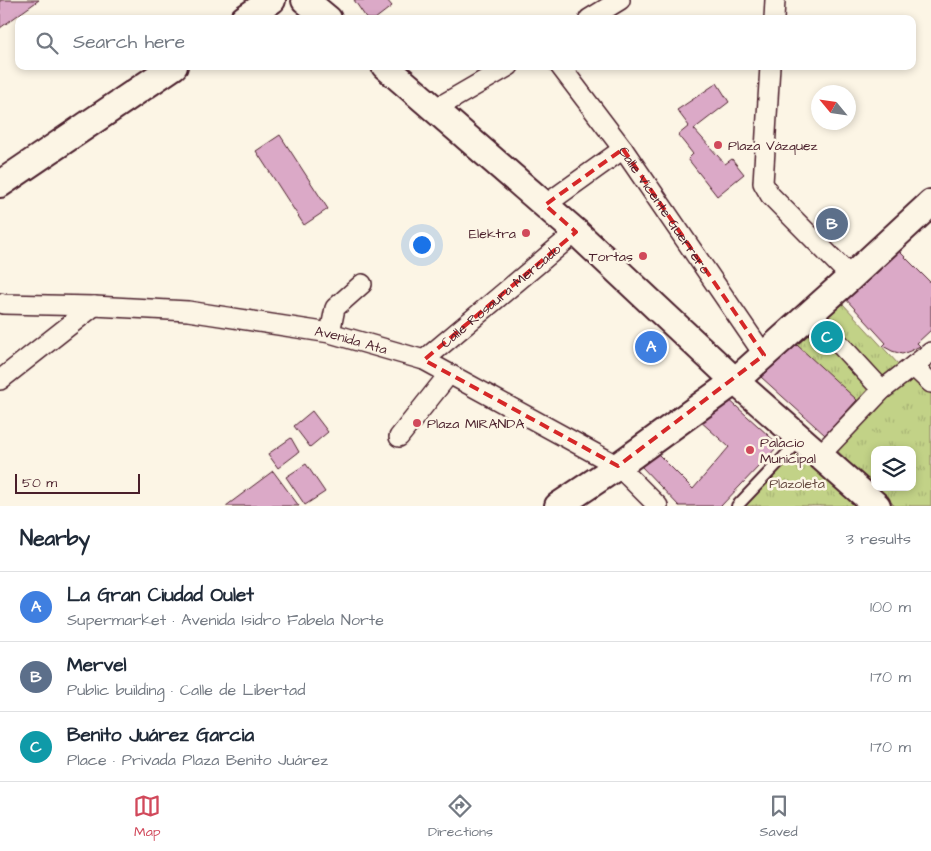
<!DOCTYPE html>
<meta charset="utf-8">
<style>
:root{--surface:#fff;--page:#f2f2f3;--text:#1f2937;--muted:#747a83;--line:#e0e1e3;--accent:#d1495b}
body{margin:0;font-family:"Architects Daughter",sans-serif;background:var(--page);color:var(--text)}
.controls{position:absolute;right:15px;bottom:15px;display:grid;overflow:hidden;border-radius:10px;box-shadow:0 2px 8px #0003}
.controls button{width:45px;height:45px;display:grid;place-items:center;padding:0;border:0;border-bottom:1px solid var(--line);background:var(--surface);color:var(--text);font:25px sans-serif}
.compass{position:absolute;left:811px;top:85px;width:45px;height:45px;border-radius:50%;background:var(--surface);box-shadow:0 2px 8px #0003;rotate:299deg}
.scale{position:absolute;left:15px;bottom:12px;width:125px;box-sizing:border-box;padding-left:5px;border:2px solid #4a1f2b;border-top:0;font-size:14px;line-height:18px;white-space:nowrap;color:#4a1f2b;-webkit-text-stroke:4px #fcf5e5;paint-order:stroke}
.you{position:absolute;left:421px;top:244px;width:18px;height:18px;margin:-12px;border:4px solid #fff;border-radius:50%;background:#1a73e8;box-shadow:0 0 0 8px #1a73e833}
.badge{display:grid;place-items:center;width:32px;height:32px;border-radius:50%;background:var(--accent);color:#fff;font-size:16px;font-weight:700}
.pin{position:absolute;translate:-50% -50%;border:2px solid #fff;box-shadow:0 1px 5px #0006}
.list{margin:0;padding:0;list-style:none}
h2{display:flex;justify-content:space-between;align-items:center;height:65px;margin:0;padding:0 20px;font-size:21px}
h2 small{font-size:16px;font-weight:400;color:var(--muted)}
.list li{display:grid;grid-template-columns:32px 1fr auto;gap:15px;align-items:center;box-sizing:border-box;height:70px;padding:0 20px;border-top:1px solid var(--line)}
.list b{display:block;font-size:19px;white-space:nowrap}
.list p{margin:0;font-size:16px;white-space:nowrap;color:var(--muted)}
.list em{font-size:16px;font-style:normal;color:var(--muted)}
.icon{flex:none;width:28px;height:28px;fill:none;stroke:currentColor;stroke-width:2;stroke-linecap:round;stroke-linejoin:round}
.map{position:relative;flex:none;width:931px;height:506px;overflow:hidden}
.search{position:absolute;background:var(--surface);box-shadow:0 2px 8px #0003;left:15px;right:15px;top:15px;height:55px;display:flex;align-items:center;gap:12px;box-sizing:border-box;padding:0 18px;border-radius:10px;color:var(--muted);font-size:19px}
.sheet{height:275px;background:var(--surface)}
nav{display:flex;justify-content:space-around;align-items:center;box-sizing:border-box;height:70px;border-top:1px solid var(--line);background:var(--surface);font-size:14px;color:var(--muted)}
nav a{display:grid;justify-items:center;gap:2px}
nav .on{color:var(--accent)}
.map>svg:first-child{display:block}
.grass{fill:url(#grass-tufts);stroke:#867859}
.building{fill:#dba9c7;stroke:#4a1f2b}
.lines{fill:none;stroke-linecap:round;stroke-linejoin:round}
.lane-casing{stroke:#4a1f2b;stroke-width:14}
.street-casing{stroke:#4a1f2b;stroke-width:22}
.secondary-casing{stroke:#4a1f2b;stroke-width:30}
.lane{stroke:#fcf5e5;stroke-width:10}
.street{stroke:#fcf5e5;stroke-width:19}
.secondary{stroke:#fcf5e5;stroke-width:26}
.marked{fill:none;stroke:#d62828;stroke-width:4;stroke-dasharray:10 6;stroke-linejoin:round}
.poi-dot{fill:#d1495b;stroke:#fcf5e5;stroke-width:2}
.labels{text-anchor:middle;stroke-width:5;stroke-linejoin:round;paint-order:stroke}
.poi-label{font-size:14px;fill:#4a1f2b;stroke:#fcf5e5;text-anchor:start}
.street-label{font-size:14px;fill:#4a1f2b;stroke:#fcf5e5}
.park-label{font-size:14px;fill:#684c42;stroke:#fcf5e5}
</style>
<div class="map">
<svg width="931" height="506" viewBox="0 0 931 506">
<defs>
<pattern id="grass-tufts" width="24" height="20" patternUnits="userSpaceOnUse" patternTransform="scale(1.25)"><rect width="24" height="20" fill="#c2d287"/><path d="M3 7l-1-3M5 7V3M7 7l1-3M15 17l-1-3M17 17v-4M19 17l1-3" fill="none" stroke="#a8b475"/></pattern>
</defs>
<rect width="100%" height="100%" fill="#fcf5e5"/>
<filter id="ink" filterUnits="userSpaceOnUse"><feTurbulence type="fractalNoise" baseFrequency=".02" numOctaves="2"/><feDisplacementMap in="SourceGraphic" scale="10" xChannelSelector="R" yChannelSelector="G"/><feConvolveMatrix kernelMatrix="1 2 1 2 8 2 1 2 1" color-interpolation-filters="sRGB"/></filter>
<g filter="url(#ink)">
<!-- grass -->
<path class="grass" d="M843,304L899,365L931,343V506H895L875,487H912V450H875V487L824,438L857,400L794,346Z
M795,452L862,506H742Z"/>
<!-- building -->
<path class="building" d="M0,0H39L0,28Z
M354,0H387L392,6L375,19H367Z
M717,83L729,102L694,129L725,164L732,159L744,174L717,196L688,159L693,154L678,135L689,126L677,110Z
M280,135L328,209L304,225L256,151Z
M895,247L931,283V330L917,343L920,346L910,351L902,354L892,351L883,346L886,343L843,296Z
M797,345L857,400L825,435L761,377Z
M726,397L779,445L721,506H679L641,466L658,454L693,489L729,447L699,420Z
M312,411L328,432L310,447L294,426Z
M291,438L299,452L278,468L268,454Z
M306,464L325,492L305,505L286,477Z
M273,471L299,506H226Z"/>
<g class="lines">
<!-- lane casing -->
<g class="lane-casing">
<path id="lane" d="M737,506L800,440"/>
</g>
<!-- street casing -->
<g class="street-casing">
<g id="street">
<path d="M589,19L620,0"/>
<path d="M774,19L775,0"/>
<path id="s1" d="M560,66L623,149L764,355"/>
<path d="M770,66L763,183L770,195L851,277"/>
<path d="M435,109L509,66"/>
<path d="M545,205L623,149"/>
<path id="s2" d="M0,303L3,304L94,306L188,311L330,333L424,360L618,466L658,506"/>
<path d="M811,313L882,390"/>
<path d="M330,333L335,308L362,284"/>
<path id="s3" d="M424,360L576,232"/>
<path d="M913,366L931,383"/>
<path d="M0,380L94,306"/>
<path d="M399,437L449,374"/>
<path d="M820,455L882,390L931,352"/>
</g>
</g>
<!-- secondary casing -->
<g class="secondary-casing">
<path id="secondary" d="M305,0L328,19
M244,19L272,0
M385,66L576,232L735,381L877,506
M0,184L174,66
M558,506L618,466L735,381L851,277L931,203"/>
</g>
<!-- lane -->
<use href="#lane" class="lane"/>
<!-- street -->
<use href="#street" class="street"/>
<!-- secondary -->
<use href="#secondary" class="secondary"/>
</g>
</g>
<!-- marked area -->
<path class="marked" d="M623,149L764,355L618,466L424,360L576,232L545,205Z"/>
<!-- markers -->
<g class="poi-dot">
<circle cx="718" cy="145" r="5"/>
<circle cx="526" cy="233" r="5"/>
<circle cx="643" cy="256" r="5"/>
<circle cx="417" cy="423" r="5"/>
<circle cx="750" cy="450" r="5"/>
</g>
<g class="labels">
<!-- poi labels -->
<g class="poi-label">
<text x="728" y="150">Plaza Vázquez</text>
<text x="516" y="238" text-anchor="end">Elektra</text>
<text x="633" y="261" text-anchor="end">Tortas</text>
<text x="427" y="428">Plaza MIRANDA</text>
<text x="760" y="447">Palacio<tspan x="760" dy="16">Municipal</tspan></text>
</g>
<!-- street labels -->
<g class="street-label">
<text dy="5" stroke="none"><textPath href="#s1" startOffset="178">Calle Vicente Guerrero</textPath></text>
<text dy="5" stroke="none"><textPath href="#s3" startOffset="100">Calle Rosaura Mercado</textPath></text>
<text dy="5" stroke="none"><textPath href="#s2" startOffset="354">Avenida Ata</textPath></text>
</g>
<!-- park labels -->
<g class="park-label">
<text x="797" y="488">Plazoleta</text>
</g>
</g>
</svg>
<div class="controls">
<button><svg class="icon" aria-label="layers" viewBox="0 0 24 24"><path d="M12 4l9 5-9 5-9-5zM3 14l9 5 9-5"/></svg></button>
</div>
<svg class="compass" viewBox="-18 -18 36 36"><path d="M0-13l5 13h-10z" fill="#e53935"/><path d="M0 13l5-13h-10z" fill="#747a83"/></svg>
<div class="scale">50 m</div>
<div class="you"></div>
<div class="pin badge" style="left:651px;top:347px;background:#3f7fe0">A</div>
<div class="pin badge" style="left:832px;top:224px;background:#5c6f8a">B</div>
<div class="pin badge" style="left:827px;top:337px;background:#0f9aa8">C</div>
<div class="search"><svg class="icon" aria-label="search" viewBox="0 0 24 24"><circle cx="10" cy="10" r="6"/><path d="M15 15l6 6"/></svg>Search here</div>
</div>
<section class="sheet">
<h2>Nearby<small>3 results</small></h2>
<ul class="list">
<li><span class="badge" style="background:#3f7fe0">A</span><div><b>La Gran Ciudad Oulet</b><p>Supermarket · Avenida Isidro Fabela Norte</p></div><em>100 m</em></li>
<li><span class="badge" style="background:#5c6f8a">B</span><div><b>Mervel</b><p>Public building · Calle de Libertad</p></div><em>170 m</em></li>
<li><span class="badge" style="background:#0f9aa8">C</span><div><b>Benito Juárez Garcia</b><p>Place · Privada Plaza Benito Juárez</p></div><em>170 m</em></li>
</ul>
</section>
<nav>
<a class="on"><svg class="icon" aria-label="map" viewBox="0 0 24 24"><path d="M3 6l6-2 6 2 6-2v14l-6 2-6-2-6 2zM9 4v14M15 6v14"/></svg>Map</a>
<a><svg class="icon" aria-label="directions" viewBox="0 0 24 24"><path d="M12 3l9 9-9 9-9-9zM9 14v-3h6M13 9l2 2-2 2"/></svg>Directions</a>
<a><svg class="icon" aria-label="saved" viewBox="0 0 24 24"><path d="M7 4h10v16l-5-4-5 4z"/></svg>Saved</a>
</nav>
